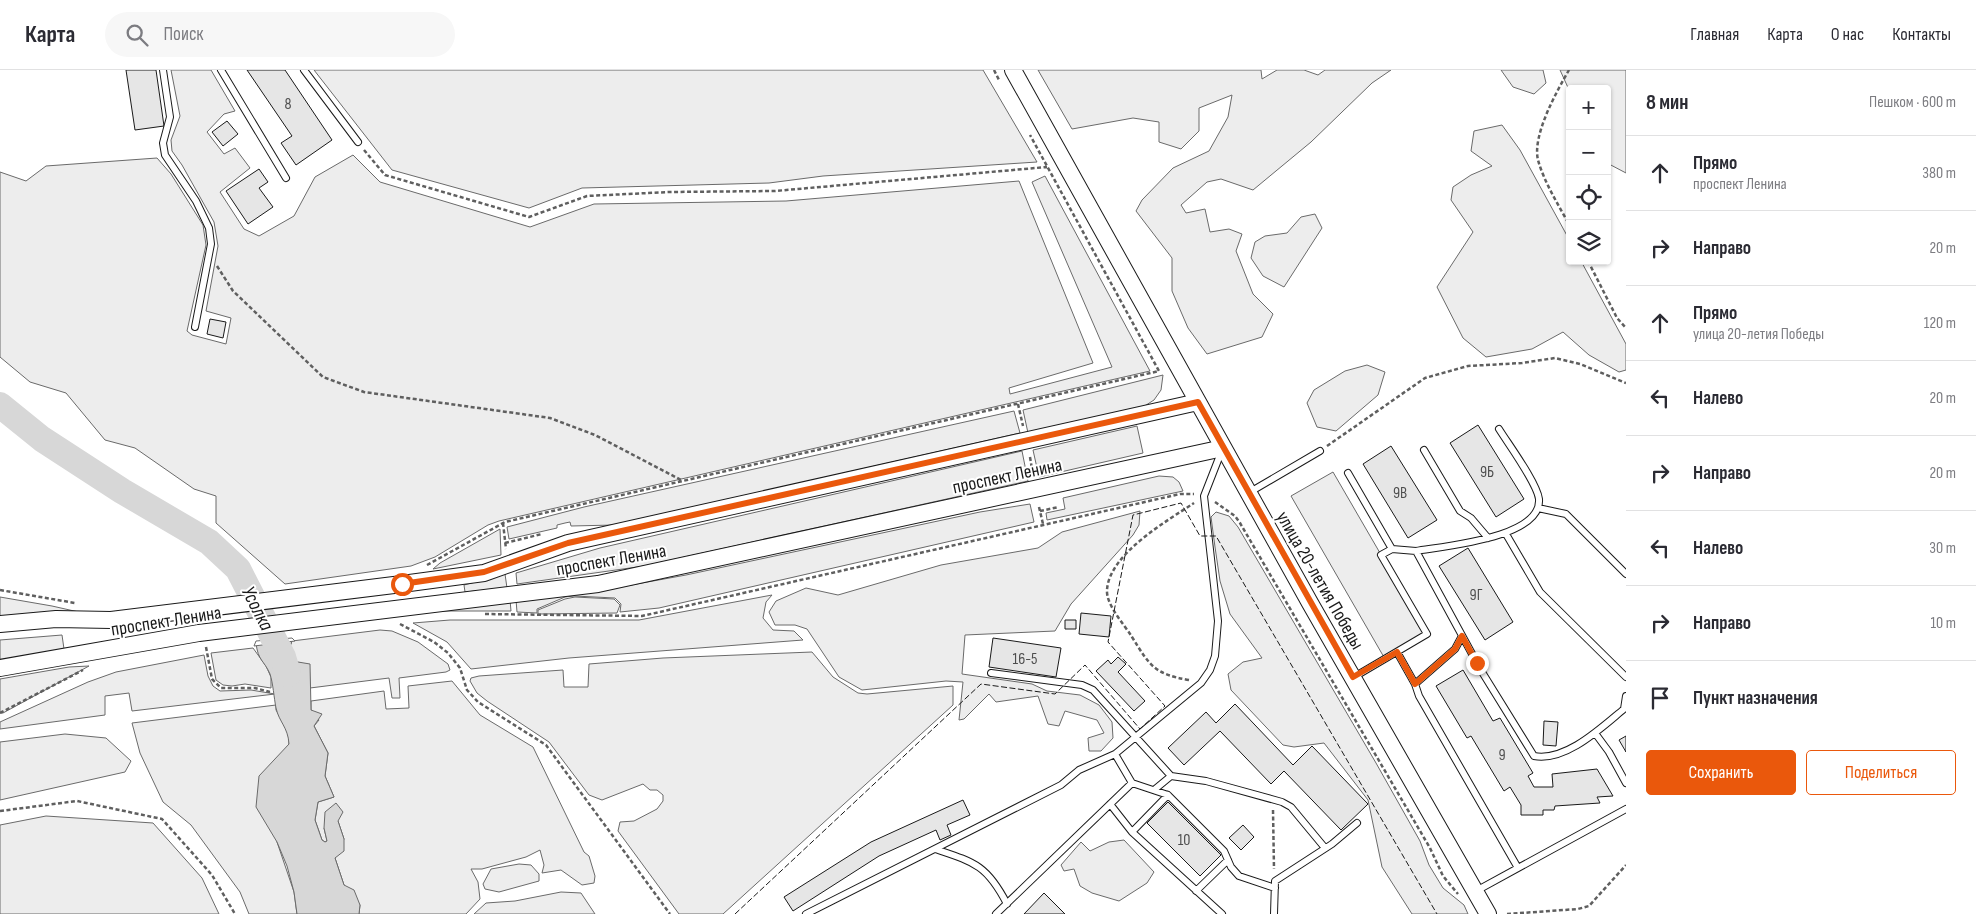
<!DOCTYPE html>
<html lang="ru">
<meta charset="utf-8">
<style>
:root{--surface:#fff;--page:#f7f7f7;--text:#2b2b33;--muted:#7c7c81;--line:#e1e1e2;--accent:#ea580c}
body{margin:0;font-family:"Sofia Sans Condensed",sans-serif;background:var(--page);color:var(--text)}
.controls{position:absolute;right:15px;top:15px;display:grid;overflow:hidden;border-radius:5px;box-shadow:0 1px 4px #0004}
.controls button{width:45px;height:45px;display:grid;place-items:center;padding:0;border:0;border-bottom:1px solid var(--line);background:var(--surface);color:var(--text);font:25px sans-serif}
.stop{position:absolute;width:15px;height:15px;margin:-11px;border:4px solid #ea580c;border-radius:50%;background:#fff}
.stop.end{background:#ea580c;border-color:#fff;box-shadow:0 1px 5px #0008}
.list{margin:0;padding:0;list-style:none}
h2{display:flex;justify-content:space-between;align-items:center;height:65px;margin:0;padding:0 20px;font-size:21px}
h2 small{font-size:16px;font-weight:400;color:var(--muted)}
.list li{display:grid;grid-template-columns:32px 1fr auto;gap:15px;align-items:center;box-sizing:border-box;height:75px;padding:0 20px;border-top:1px solid var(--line)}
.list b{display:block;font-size:19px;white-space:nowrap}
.list p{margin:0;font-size:16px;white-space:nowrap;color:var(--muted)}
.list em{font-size:16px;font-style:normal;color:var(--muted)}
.actions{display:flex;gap:10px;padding:15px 20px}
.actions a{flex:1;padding:11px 0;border:1px solid var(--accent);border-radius:5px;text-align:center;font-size:18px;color:var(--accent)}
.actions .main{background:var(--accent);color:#fff}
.icon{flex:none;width:28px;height:28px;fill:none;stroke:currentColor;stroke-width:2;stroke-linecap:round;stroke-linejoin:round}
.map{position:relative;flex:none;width:1626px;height:844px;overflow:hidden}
header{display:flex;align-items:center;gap:30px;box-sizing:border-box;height:70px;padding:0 25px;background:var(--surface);border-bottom:1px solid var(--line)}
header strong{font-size:24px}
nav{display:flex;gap:28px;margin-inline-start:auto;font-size:18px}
.search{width:350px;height:45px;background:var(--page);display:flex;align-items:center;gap:12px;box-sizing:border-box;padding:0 18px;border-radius:28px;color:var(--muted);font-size:19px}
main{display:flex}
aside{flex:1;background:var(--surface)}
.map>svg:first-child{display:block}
.built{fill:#ededed;stroke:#6a6a6a}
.water{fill:#d7d7d7;stroke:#6a6a6a}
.pier{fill:#fff;stroke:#6a6a6a}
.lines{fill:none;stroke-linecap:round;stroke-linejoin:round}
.river{stroke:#d7d7d7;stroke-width:26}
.building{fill:#e6e6e6;stroke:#1a1a1a}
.service-casing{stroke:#1a1a1a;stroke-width:8}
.tertiary-casing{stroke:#1a1a1a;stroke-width:18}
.path{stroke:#5f5f5f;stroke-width:2.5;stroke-dasharray:4 2.5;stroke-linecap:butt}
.service{stroke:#fff;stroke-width:6}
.tertiary{stroke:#fff;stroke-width:16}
.fence{stroke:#1a1a1a;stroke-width:1;stroke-dasharray:6 2.5;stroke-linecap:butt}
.route{stroke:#ea580c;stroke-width:6}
.labels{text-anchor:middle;stroke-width:4;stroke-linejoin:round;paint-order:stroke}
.number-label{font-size:16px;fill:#4d4d4d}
.street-label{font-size:19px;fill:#1a1a1a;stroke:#fff}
.water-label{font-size:20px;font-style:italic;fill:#1a1a1a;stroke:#fff}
</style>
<header>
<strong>Карта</strong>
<div class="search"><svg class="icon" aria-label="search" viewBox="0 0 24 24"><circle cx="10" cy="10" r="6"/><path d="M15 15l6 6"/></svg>Поиск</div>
<nav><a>Главная</a><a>Карта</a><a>О нас</a><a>Контакты</a></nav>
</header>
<main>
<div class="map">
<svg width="1626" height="844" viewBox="0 0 1626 844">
<rect width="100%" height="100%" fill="#fff"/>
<!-- built -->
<path class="built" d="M171,0H211L235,41L224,44L207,62L224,84L235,78L250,98L220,122L244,159L259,166L294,146L315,107L353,85L380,112L530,157L594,134L786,131L1019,111L1093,293L1009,318L1010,324L1112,297L1032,112L1045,106L1150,301L499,451L488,455L435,487L411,496L285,514L216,453V426L194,419L135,378L105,370L66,323L30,312L0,287V102L26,111L46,96L157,88L171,104L203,155L206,175L187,261L192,265L226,274L231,248L206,241L218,176L214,152L182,95L172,81L171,70L180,46Z
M314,0H983L1037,92L823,106L769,113L582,118L529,138L392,100Z
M1038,0H1261L1262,9L1277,0H1304L1318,5L1325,0H1391L1372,13L1311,72L1253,120L1221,109L1207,112L1181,135L1186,143L1205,139L1210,162L1229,159L1242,164L1236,181L1253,224L1273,244L1262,267L1207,284L1188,258L1172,221V188L1136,141L1142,130L1173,98L1209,81L1228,47L1232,25L1199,38V61L1181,79L1159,72V52L1133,48L1072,59Z
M1501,0H1543L1546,13L1534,24L1513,17Z
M1560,0H1626V103L1607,93V19H1570V22Z
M1502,55L1520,80L1570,171V191H1581L1626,274V300L1619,302L1589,285L1563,262L1532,279L1486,287L1463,268L1437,217L1473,162L1451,130L1453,117L1471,105L1492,96L1471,81L1474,61Z
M1315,144L1322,158L1284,217L1263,206L1251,188L1255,172L1265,166L1287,163L1301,147Z
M1367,295L1385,302L1378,325L1336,361L1317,357L1307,333L1314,320L1345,301Z
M1163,305L1161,320L1154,330L1143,337L1028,363L1023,340Z
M1014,341L1020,363L615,455L571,456L570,452L565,453L557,455V458L509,469L507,457L584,437Z
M1137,356L1143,383L1039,407L1033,380Z
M1022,381L1028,411L644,496L517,514L516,503L600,478Z
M1333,402L1427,564L1385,589L1291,426Z
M1159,406L1173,407L1179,412L1183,421L1047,450L1046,443L1065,439L1063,428Z
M1030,434L1034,452L659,538L620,542L621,534L615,528L574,526L565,527L537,539V543L517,542L516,530L609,519L686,505L980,442Z
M1140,441L1139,455L1133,465L1071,534L1055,561L965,565L962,604L1032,614L1047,621L1080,625L1099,635L1112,652L1113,668L1101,681H1089L1088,668L1104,663L1097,650L1065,641L1059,656L1048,654L1038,626L996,632L989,624L964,649L959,650L963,612L946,611L862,620L839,607L807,559L795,555H775L769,542L776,531L806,518L838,525L941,495L1038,478L1062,462Z
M1216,442L1229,446L1238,457L1376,693L1420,771L1429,795L1443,818L1464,835L1468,844H1412L1382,797L1368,730L1324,673L1294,677L1283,675L1231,620L1228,604L1243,592L1262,588L1230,544L1220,511L1215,477L1211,447Z
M500,459L501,485L433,499L440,493Z
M505,504L507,518L465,522L464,515Z
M772,525L766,532L763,548L773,560L794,561L803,570L569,588L471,599L447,572L413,553L450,550H639Z
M0,527L52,536L83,543L0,547Z
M575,527L614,529L620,535L617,543L538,544V540L565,529Z
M510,530L511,541H438Z
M380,560L392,561L418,572L448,594L450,600L446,602L399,608L400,628H392L389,608L310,618L309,595L292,591L289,579L292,571Z
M62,565L64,579L0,590V570Z
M253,578L266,596L271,607V618L245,614L232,616L223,615L216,610L211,583Z
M812,582L833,607L858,623L867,624L953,616V635L723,844H679L618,761L620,752L634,751L657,739L663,731V725L657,720H650L643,714L602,730L589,725L549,672L487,631L477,623L470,611L471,608L479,606L563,600L564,617H588L589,594L663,588Z
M204,585L208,606L213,616L220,621L251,620L275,624L132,641L129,623L105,626V645L0,659V652L88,612L116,602Z
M89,596L3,643H0V609L69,597Z
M452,611L480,645L533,677L584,782L589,786L595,806L594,813L582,815L561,800L542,803L544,795L540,780L526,787L482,799H471L478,812L480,829L466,844H359L360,835L344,815L335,788L344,769L338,751L324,758L327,771L325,772L322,770L315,750L318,732L334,727L325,706L328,683L314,656L319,650L311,640V631L384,621L386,639L409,638L408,616Z
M276,635V640L289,662V674L277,772L294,822L297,844H249L240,822L191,755L163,732L140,683L132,653Z
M65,664L106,668L131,691L125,702L0,730V672Z
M46,746L153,753L202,808L219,844H0V755Z
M1124,770L1154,802L1147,813L1119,831L1092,823L1080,816L1074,799L1064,801L1061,795L1081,772L1090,781L1109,772Z
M519,794L531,795L539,804V811L499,822L485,819L483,814L491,799Z
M561,822L581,823L595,844H474L486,833L515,831Z"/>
<!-- water -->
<path class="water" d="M292,571L289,579L292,591L310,594L311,640L322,644L314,656L328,683L325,706L334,727L318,732L315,750L322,770L325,772L327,771L324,758L325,742L336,733L343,742L338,751L344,769V781L335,788L344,815L354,820L360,835L359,844H297L294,822L287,796L277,772L256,737L259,706L289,674C288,657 279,652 276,638C274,628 273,613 270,604C264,590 258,591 256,573Z"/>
<!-- pier -->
<path class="pier" d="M292,568L295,571L254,576L256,571Z"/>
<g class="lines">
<!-- river -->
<path class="river" d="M0,335L42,369L122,421L209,472L238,499L283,587L288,604"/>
</g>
<!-- building -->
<path class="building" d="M126,0H156L164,56L135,60Z
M247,0H285L332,70L296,95L281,73L292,66Z
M227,51L238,64L223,76L212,62Z
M259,99L268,112L259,118L273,137L248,154L226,121Z
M210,249L226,252L223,268L207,264Z
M1478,355L1524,429L1496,447L1450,373Z
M1391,376L1437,450L1408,468L1363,394Z
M1468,478L1513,552L1485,570L1439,496Z
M1081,543L1111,546L1109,567L1079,564Z
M1065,550H1076V559H1065Z
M993,568L1061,578L1056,607L989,597Z
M1118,587L1126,594L1118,602L1145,631L1134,641L1096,601L1108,590L1111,594Z
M1463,600L1493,651L1500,648L1533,703L1528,706L1534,717H1553L1552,704L1597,699L1613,726L1597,727L1600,733L1555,736L1554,740H1543V745H1521V735L1510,717L1504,721L1471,666L1467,668L1436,616Z
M1235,634L1293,695L1312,676L1368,734L1341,760L1284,701L1271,714L1220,661L1184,695L1168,678L1206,642L1216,653Z
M1544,651L1558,652L1556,676L1543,675Z
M1626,666V682L1619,670Z
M963,730L970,745L947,755L951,765L940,770L936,760L879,786L793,841L784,827L871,772Z
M1168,732L1221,785L1200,806L1147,753Z
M1243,755L1254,767L1241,780L1229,768Z
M1044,823L1065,844H1024Z"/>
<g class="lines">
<!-- service casing -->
<g class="service-casing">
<path id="service" d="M163,0L170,47L163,73L165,85L196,131L209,158L211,174L195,257
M221,0L286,108
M304,0L358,72
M1424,380L1460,441L1471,448L1488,468
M1348,403L1392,479L1416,481L1477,593
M1250,422L1320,381
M1538,438L1566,444L1626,504
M1506,464L1540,522L1626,607
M1416,481C1444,476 1542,468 1539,429C1537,413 1509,375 1499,359
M1462,566L1455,579L1415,614L1419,626L1518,798
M1397,582L1415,614
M1482,602L1534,686C1566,692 1602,657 1624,639L1626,626
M991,603L1082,615L1093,620L1171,706L1206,711L1282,732L1291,737L1325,778
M1354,607L1427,564L1381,485L1392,479
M1595,663L1609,682L1626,713
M1115,684L1132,713L1168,725L1224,781L1231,797L1239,806L1275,818
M1154,720L1171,706
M1110,734L1132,762L1222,844
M1132,762L1168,725
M935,779C974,792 987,795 1007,834
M1196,821L1228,790
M1476,821L1626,739
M806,844L1061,715L1079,700L1115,684L1201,613L1210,600L1215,586L1218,551L1204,426L1222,380
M996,844L1132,713
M1274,844L1275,811L1332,774L1357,753"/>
</g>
<!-- tertiary casing -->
<g class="tertiary-casing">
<path id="tertiary" d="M1013,0L1310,533L1488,844
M0,554L56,549L111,550L402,514L484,503L568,473L1198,332
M0,598L199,563L598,514L1223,378"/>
</g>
<!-- path -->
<path class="path" d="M994,0L999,10
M1569,0C1557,21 1532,65 1538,90C1544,112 1559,136 1570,156
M364,80L385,105L529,147L587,126L670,122L775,121L1047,97
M1588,191L1617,248L1626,258
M217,196L233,221L323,307L364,322L550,348L595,365L683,411
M1018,334L1023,356
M1327,376L1425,308L1468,296L1522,293L1555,288L1580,294L1626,313
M1030,387L1033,405
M1215,432L1235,446L1240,453L1430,778L1443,806L1458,824
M1039,437L1043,454
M1040,441L1059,437
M503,453L506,479
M505,473L542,464
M427,495L505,452L1159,301L1030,65
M0,520L75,533
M485,544L642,546L1180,424H1194
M400,554L434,572L448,583L460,598L467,620L478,632L546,675L670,844
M206,577L212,609L221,618H255L270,622
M1189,610C1154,604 1150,596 1132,567C1124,554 1106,535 1107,520C1109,484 1167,451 1194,433
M0,643L83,600
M1273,740L1274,799
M0,741L77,731L162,749L212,805L235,844
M1507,844L1578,839L1589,836L1626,795"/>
<!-- service -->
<use href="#service" class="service"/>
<!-- tertiary -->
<use href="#tertiary" class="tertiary"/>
<!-- fence -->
<path class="fence" d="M735,844L981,614L1055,624L1085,595L1140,659L1165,636L1108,572L1133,445L1181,433L1200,466H1216L1437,844"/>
</g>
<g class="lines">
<!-- route -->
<path class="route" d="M402,514L484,502L568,473L1198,332L1353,607L1397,582L1415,614L1455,579L1462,566L1477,593"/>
</g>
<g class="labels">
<!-- number labels -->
<g class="number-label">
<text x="288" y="39">8</text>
<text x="1487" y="407">9Б</text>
<text x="1400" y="428">9В</text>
<text x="1476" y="530">9Г</text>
<text x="1025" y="594">16-5</text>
<text x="1502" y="690">9</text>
<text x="1184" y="775">10</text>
</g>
<!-- street labels -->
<g class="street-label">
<text transform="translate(1007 405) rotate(-12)" y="7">проспект Ленина</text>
<text transform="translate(611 489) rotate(-10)" y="7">проспект Ленина</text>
<text transform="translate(1321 510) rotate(60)" y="7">улица 20-летия Победы</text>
<text transform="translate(166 550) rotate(-9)" y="7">проспект Ленина</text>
</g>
<!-- water labels -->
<g class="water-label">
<text transform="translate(258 538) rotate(63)" y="7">Усолка</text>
</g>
</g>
</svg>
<div class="controls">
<button>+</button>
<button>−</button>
<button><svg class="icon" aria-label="locate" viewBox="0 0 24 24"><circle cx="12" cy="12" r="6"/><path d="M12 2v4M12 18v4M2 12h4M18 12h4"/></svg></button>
<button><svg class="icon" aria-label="layers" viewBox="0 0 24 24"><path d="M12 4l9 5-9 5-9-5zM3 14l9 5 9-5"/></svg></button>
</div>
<div class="stop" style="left:402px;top:514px"></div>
<div class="stop end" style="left:1477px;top:593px"></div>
</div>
<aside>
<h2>8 мин<small>Пешком · 600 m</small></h2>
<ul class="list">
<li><svg class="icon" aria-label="ahead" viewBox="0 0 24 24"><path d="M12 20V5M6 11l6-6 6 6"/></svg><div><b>Прямо</b><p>проспект Ленина</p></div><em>380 m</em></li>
<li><svg class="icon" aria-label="right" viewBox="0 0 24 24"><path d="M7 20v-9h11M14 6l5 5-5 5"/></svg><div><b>Направо</b></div><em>20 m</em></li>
<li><svg class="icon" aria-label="ahead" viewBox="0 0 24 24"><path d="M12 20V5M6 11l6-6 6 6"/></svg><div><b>Прямо</b><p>улица 20-летия Победы</p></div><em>120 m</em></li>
<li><svg class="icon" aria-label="left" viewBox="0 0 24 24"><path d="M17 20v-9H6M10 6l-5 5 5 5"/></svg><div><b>Налево</b></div><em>20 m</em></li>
<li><svg class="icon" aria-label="right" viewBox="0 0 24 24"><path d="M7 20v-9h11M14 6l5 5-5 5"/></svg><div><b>Направо</b></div><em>20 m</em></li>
<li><svg class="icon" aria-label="left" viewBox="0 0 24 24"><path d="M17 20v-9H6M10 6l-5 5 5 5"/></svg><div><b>Налево</b></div><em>30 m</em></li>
<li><svg class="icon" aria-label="right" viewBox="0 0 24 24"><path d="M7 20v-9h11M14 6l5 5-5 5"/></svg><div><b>Направо</b></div><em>10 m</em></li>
<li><svg class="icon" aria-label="arrive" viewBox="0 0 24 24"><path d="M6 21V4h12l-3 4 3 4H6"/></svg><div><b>Пункт назначения</b></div></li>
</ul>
<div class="actions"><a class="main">Сохранить</a><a>Поделиться</a></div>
</aside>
</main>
